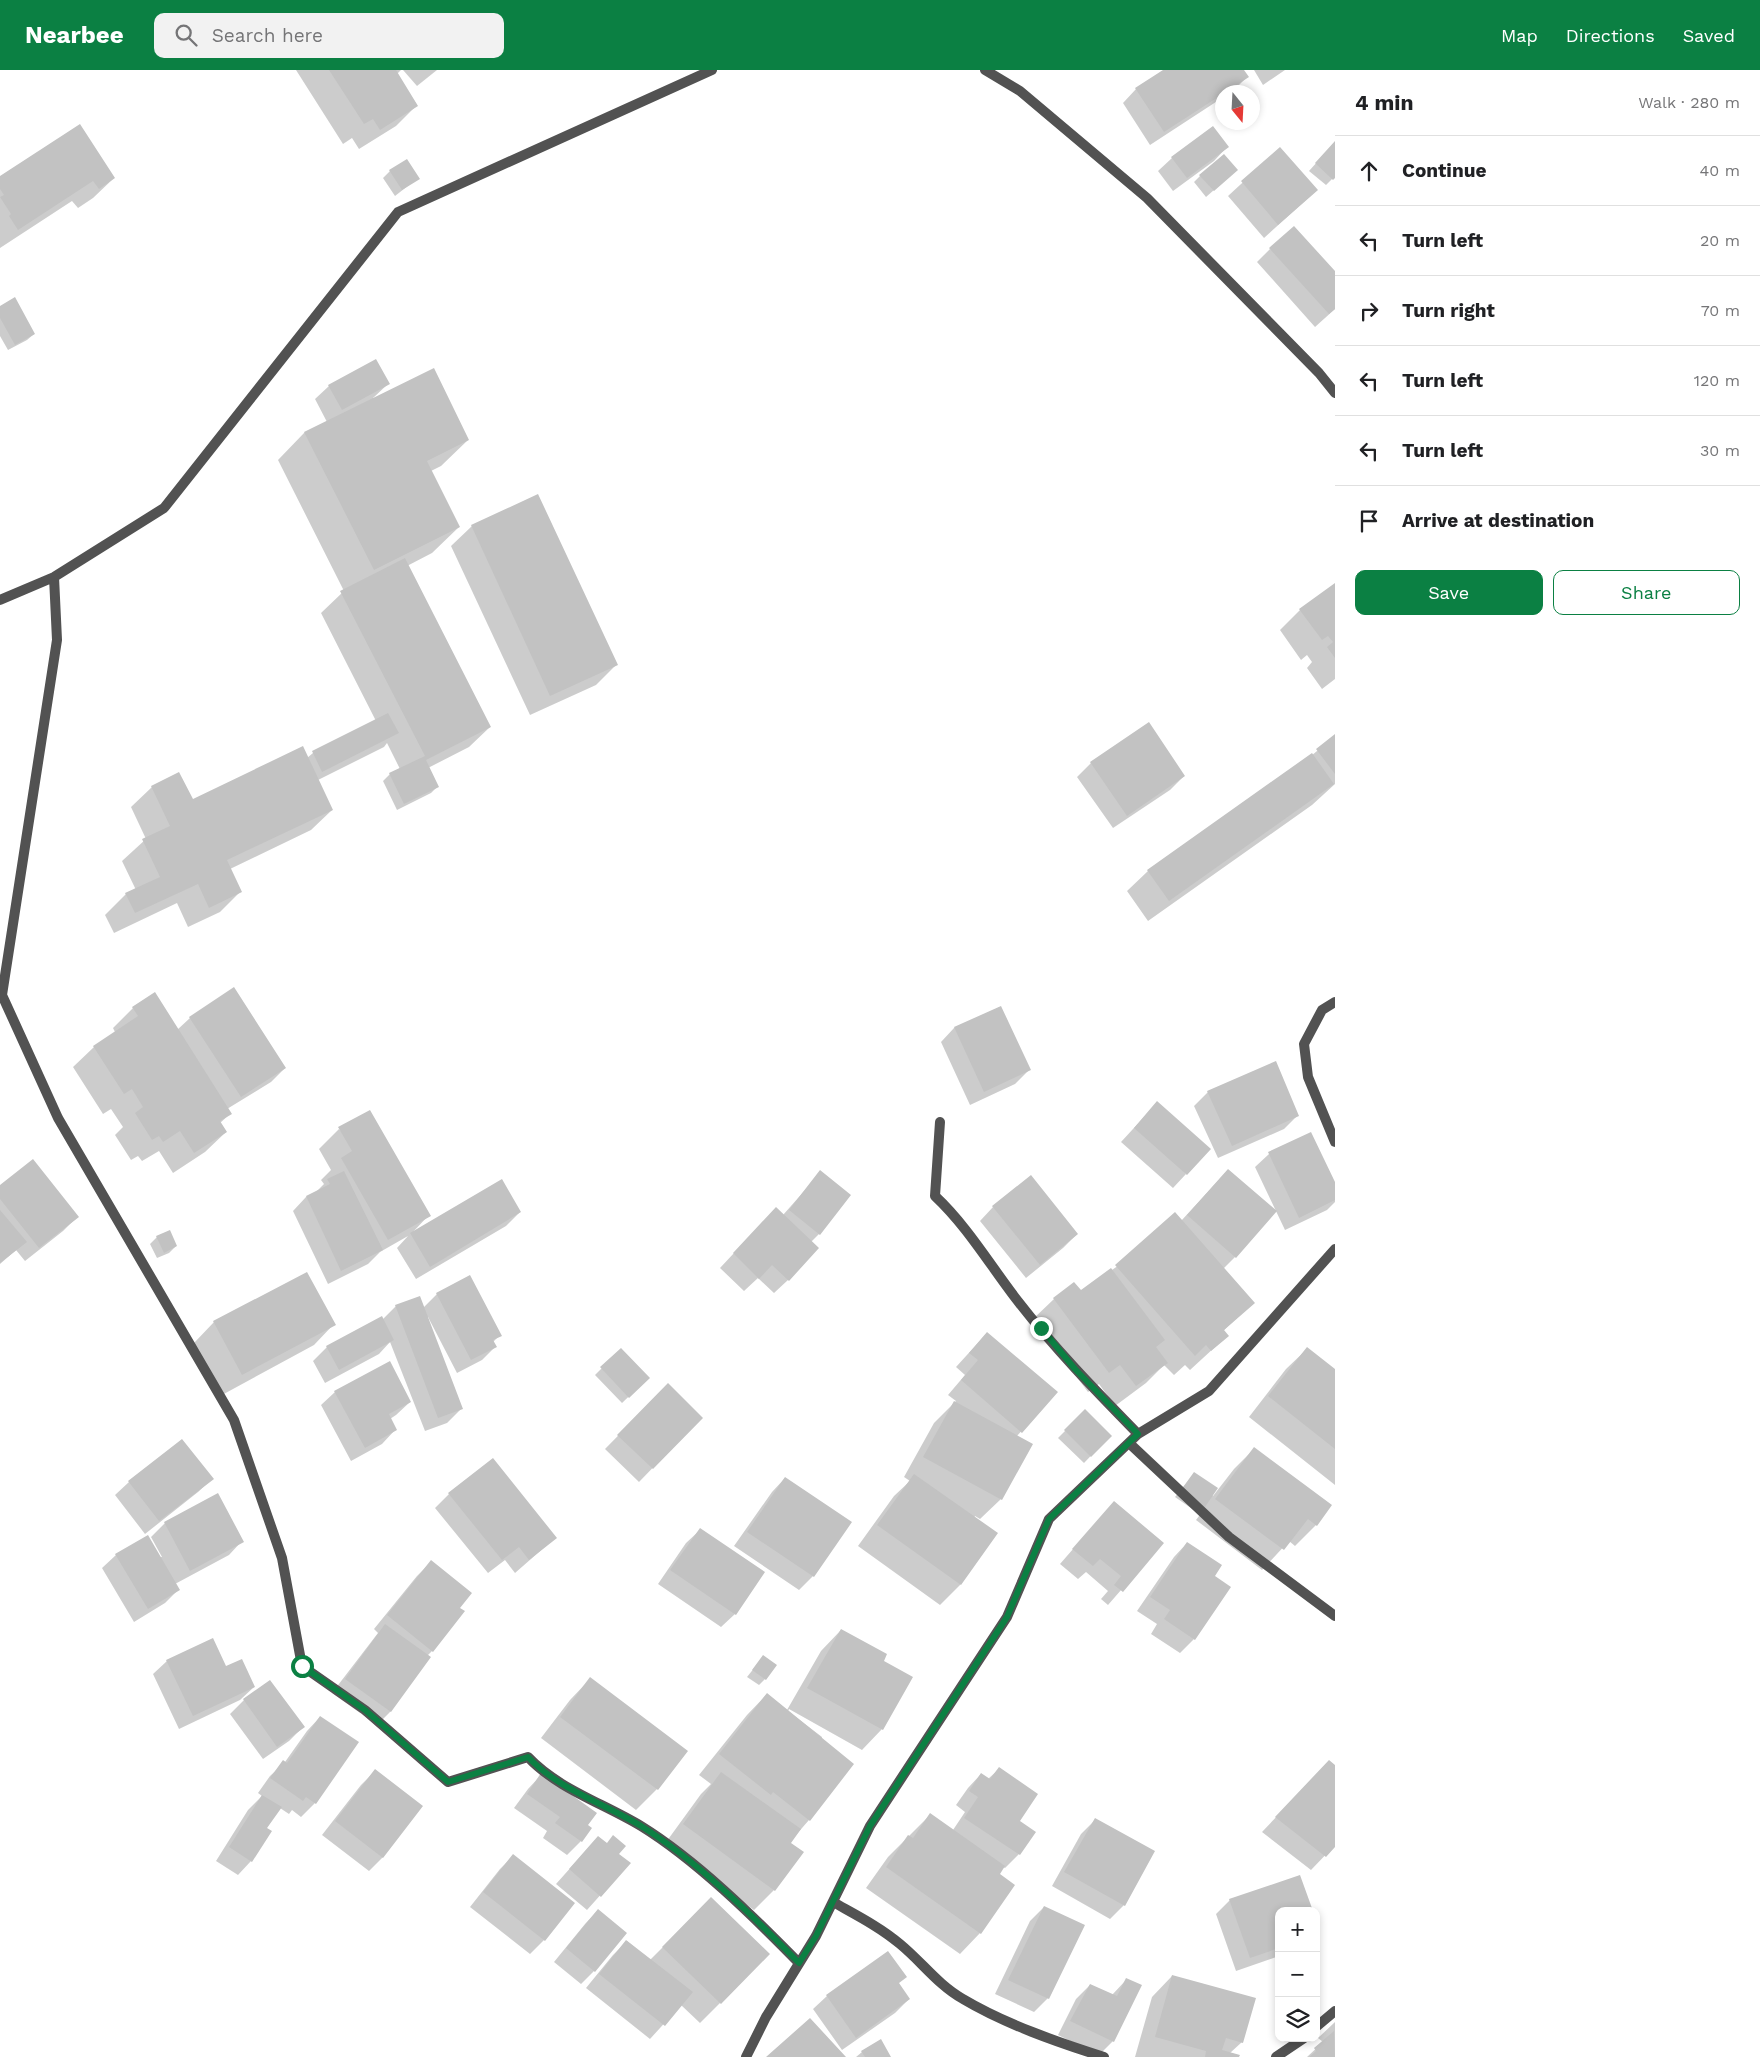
<!DOCTYPE html>
<meta charset="utf-8">
<style>
:root{--surface:#fff;--page:#f2f2f2;--text:#202124;--muted:#757577;--line:#e0e0e0;--accent:#0b8043}
body{margin:0;font-family:"Work Sans",sans-serif;background:var(--page);color:var(--text)}
.controls{position:absolute;right:15px;bottom:15px;display:grid;overflow:hidden;border-radius:10px;box-shadow:0 2px 8px #0003}
.controls button{width:45px;height:45px;display:grid;place-items:center;padding:0;border:0;border-bottom:1px solid var(--line);background:var(--surface);color:var(--text);font:25px sans-serif}
.compass{position:absolute;left:1215px;top:15px;width:45px;height:45px;border-radius:50%;background:var(--surface);box-shadow:0 2px 8px #0003;rotate:162deg}
.stop{position:absolute;width:15px;height:15px;margin:-11px;border:4px solid #0b8043;border-radius:50%;background:#fff}
.stop.end{background:#0b8043;border-color:#fff;box-shadow:0 1px 5px #0008}
.list{margin:0;padding:0;list-style:none}
h2{display:flex;justify-content:space-between;align-items:center;height:65px;margin:0;padding:0 20px;font-size:21px}
h2 small{font-size:16px;font-weight:400;color:var(--muted)}
.list li{display:grid;grid-template-columns:32px 1fr auto;gap:15px;align-items:center;box-sizing:border-box;height:70px;padding:0 20px;border-top:1px solid var(--line)}
.list b{display:block;font-size:19px;white-space:nowrap}
.list em{font-size:16px;font-style:normal;color:var(--muted)}
.actions{display:flex;gap:10px;padding:15px 20px}
.actions a{flex:1;padding:11px 0;border:1px solid var(--accent);border-radius:10px;text-align:center;font-size:18px;color:var(--accent)}
.actions .main{background:var(--accent);color:#fff}
.icon{flex:none;width:28px;height:28px;fill:none;stroke:currentColor;stroke-width:2;stroke-linecap:round;stroke-linejoin:round}
.map{position:relative;flex:none;width:1335px;height:1987px;overflow:hidden}
header{display:flex;align-items:center;gap:30px;box-sizing:border-box;height:70px;padding:0 25px;background:var(--accent);color:#fff}
header strong{font-size:24px}
nav{display:flex;gap:28px;margin-inline-start:auto;font-size:18px}
.search{width:350px;height:45px;background:var(--page);display:flex;align-items:center;gap:12px;box-sizing:border-box;padding:0 18px;border-radius:10px;color:var(--muted);font-size:19px}
main{display:flex}
aside{flex:1;background:var(--surface)}
.map>svg:first-child{display:block}
.shadow{fill:#0003}
.building{fill:#c2c2c2}
.lines{fill:none;stroke-linecap:round;stroke-linejoin:round}
.minor{stroke:#525252;stroke-width:10}
.route{stroke:#0b8043;stroke-width:6}
</style>
<header>
<strong>Nearbee</strong>
<div class="search"><svg class="icon" aria-label="search" viewBox="0 0 24 24"><circle cx="10" cy="10" r="6"/><path d="M15 15l6 6"/></svg>Search here</div>
<nav><a>Map</a><a>Directions</a><a>Saved</a></nav>
</header>
<main>
<div class="map">
<svg width="1335" height="1987" viewBox="0 0 1335 1987">
<rect width="100%" height="100%" fill="#fff"/>
<!-- shadow -->
<path class="shadow" d="M296,0H401L397,4L417,35L396,56L359,79L352,68L343,74Z
M403,0H437L417,16Z
M1166,0H1242L1247,7L1233,21L1222,22V28L1150,75L1123,33L1136,19Z
M1254,0H1285L1263,15Z
M1335,72V106L1326,115L1309,101Z
M1227,77L1214,91L1173,121L1158,101L1172,88Z
M1280,78L1317,120L1264,168L1228,126Z
M390,101L418,108L395,126L383,108Z
M1200,106H1230L1206,127L1194,112Z
M0,108H114L93,128L78,138L72,131L0,178Z
M1270,179L1335,203V239L1315,257L1257,192Z
M0,237L34,264L27,270L8,280L0,266Z
M388,314L373,328L468,370L441,396L431,401L459,457L432,483L407,496L490,657L469,677L428,698L437,717L431,723L397,740L383,711L390,704L400,699L387,673L384,677L318,710L332,740L311,760L230,799L241,821L220,842L188,857L177,833L114,863L105,845L126,824L136,820L122,791L146,769L131,737L152,717L192,731L307,688L313,683L376,651L321,543L344,521L278,390L304,363L327,352L315,329L329,316Z
M472,456L616,595L596,615L530,645L451,476Z
M1335,514V609L1322,619L1307,598L1312,592L1307,585L1301,590L1280,560L1300,540Z
M1335,666V714L1312,735L1148,851L1127,821L1148,801L1311,686Z
M1091,693L1184,706L1170,720L1113,758L1077,707Z
M1000,937L1029,1000L1015,1014L970,1035L941,972L954,958Z
M133,938L177,960L190,948L285,998L271,1012L227,1039L230,1044L220,1053L226,1062L205,1082L173,1103L159,1081L142,1091L138,1086L131,1090L115,1065L123,1057L111,1039L103,1044L73,997L94,977L115,962L113,958Z
M1208,1022L1298,1045L1284,1059L1218,1088L1194,1036Z
M1144,1047L1186,1104L1173,1118L1121,1072Z
M339,1059L429,1145L412,1163L520,1142L506,1156L416,1209L397,1178L408,1166L380,1182L368,1194L328,1214L293,1141L306,1127L316,1122L324,1114L321,1110L331,1100L319,1079Z
M1269,1084L1335,1115V1132L1327,1140L1285,1160L1255,1097Z
M1228,1100L1235,1187L1223,1199L1253,1233L1223,1261L1227,1266L1190,1300L1185,1295L1174,1305L1164,1295L1146,1313L1115,1336L1099,1314L1088,1322L1033,1249L1054,1229L1081,1222L1181,1151Z
M821,1102L819,1164L811,1172L788,1210L774,1223L758,1208L744,1221L720,1198L762,1153L783,1145Z
M0,1117L77,1147L63,1161L25,1191L16,1180L0,1194Z
M993,1137L1077,1164L1063,1178L1026,1208L980,1151Z
M157,1167L176,1176L169,1183L157,1188L150,1174Z
M437,1224L500,1265L493,1272L495,1277L482,1290L457,1303L428,1247L427,1248L461,1339L447,1353L425,1361L390,1272L379,1284L325,1313L313,1291L327,1277L382,1250L396,1236L423,1238Z
M214,1252L334,1254L314,1275L222,1325L194,1273Z
M987,1263L1056,1322L1017,1366L1001,1429L980,1449L975,1446L974,1448L960,1515L940,1535L858,1476L894,1426L910,1411L904,1407L934,1353L956,1331L948,1325L965,1305L956,1297Z
M621,1279L648,1308L622,1333L595,1305Z
M1307,1279L1335,1301V1415L1249,1347L1286,1299Z
M668,1315L701,1348L639,1412L605,1379Z
M335,1322L410,1332L396,1345L390,1349L395,1360L382,1374L351,1391L321,1335Z
M1085,1341L1110,1366L1084,1393L1058,1368Z
M1254,1379L1330,1436L1316,1455L1295,1476L1289,1471L1262,1500L1196,1450L1205,1438L1198,1443L1175,1427L1194,1404L1213,1426L1234,1399Z
M785,1408L850,1453L813,1506L799,1520L734,1476L772,1422Z
M212,1409L198,1422L145,1464L115,1425L129,1412Z
M449,1424L555,1468L515,1503L505,1490L488,1503L435,1438Z
M1114,1432L1162,1473L1108,1535L1101,1529L1108,1521L1086,1502L1078,1509L1060,1494Z
M165,1453L242,1471L229,1485L175,1514L179,1519L165,1533L134,1552L102,1498L116,1485L162,1487L151,1467Z
M700,1460L735,1544L721,1557L658,1514L686,1473Z
M1187,1473L1213,1507L1229,1517L1194,1569L1180,1583L1151,1564L1157,1554L1137,1541L1174,1487Z
M431,1492L458,1538L432,1581L427,1586L430,1587L390,1642L377,1655L332,1623L378,1563L374,1559L417,1506Z
M841,1560L882,1591V1659L862,1680L789,1639L788,1641L822,1667L809,1750L789,1773L774,1820L754,1840L664,1775L701,1724L711,1714L699,1705L747,1645L767,1624L787,1640L821,1581Z
M763,1587L765,1609L759,1615L747,1607Z
M167,1591L226,1598L254,1617L240,1630L179,1659L153,1604Z
M590,1609L686,1681L657,1719L636,1740L541,1668L570,1630Z
M270,1611L303,1657L289,1671L263,1689L230,1644L244,1630Z
M320,1647L315,1733L301,1747L292,1740L289,1744L280,1738L266,1759L251,1791L238,1805L216,1791L248,1740L262,1726L258,1723L270,1706L285,1692L307,1661Z
M1335,1697V1775L1311,1800L1262,1762L1316,1705Z
M999,1699L1018,1752L1034,1762L1019,1784L1005,1798L1003,1797L998,1804L980,1863L960,1884L866,1818L888,1787L930,1745L953,1760L965,1742L956,1735L968,1718L981,1704L988,1709Z
M375,1701L383,1787L369,1801L322,1765L361,1715Z
M541,1705L586,1756L581,1771L567,1785L543,1768L547,1761L514,1738L528,1719Z
M1095,1750L1124,1835L1110,1849L1052,1816L1081,1764Z
M598,1767L629,1793L587,1840L556,1814Z
M513,1786L574,1833L544,1870L530,1884L470,1837L500,1799Z
M711,1829L720,1933L700,1953L681,1935L650,1969L586,1918L613,1885L627,1871L650,1890Z
M1230,1830L1279,1841V1886L1236,1901L1216,1844Z
M1044,1837L1083,1856L1048,1928L1034,1942L995,1924L1030,1851Z
M598,1840L594,1901L581,1914L554,1892L585,1854Z
M1172,1906L1242,1972L1230,1983L1238,1987H1135L1152,1927Z
M1126,1910L1113,1971L1099,1985L1058,1965L1076,1929L1090,1915L1112,1925Z
M898,1914L909,1929L895,1943L842,1980L813,1939L827,1926Z
M1335,1952V1987H1307L1323,1972L1318,1968Z
M862,1982L889,1987H856Z"/>
<!-- building -->
<path class="building" d="M329,0H396L418,36L380,60L373,49L364,54Z
M1163,0H1244L1249,7L1164,62L1135,18Z
M80,54L115,108L99,119L93,111L18,160L9,146L11,144L0,127L4,125L0,119V106Z
M1213,56L1229,77L1187,108L1171,87Z
M1335,71V108L1333,110L1315,93Z
M1280,77L1318,120L1278,155L1241,111Z
M1224,84L1238,100L1214,121L1199,105Z
M407,89L420,109L402,120L389,100Z
M1294,156L1335,201V239L1329,244L1269,178Z
M15,227L35,264L15,275L0,248V236Z
M376,289L390,314L342,340L328,315Z
M434,298L469,370L427,391L460,457L374,500L304,362Z
M538,424L618,595L550,626L471,455Z
M405,488L491,657L426,690L439,717L404,734L389,703L425,686L340,521Z
M1335,513V588L1327,577L1333,572L1328,566L1322,570L1299,539Z
M388,643L399,663L322,702L312,681Z
M1149,652L1185,706L1127,746L1090,692Z
M1335,664V704L1316,679Z
M303,676L333,740L227,790L242,822L209,838L198,814L135,843L125,823L160,807L142,769L170,756L151,716L179,702L193,729Z
M1312,683L1334,714L1169,831L1147,800Z
M234,917L286,998L241,1027L189,947Z
M155,922L232,1044L220,1051L227,1062L194,1083L180,1061L163,1072L159,1066L152,1070L135,1043L143,1037L132,1019L124,1024L93,976L138,946L132,937Z
M1001,936L1031,1000L984,1022L954,957Z
M1276,991L1299,1046L1232,1076L1207,1021Z
M1157,1031L1211,1079L1187,1105L1134,1058Z
M370,1040L431,1146L388,1170L341,1088L352,1081L338,1057Z
M1311,1062L1335,1112V1130L1299,1148L1268,1082Z
M33,1089L79,1147L39,1178L0,1129V1115Z
M1228,1099L1277,1141L1236,1188L1187,1145Z
M820,1100L851,1125L820,1165L789,1140Z
M344,1101L383,1180L341,1201L306,1126L330,1114L327,1109Z
M1031,1105L1078,1164L1040,1195L992,1136Z
M502,1109L521,1142L430,1197L410,1163Z
M776,1137L819,1178L789,1211L772,1195L759,1209L733,1183Z
M0,1140L27,1172L0,1193Z
M1175,1142L1255,1233L1224,1260L1229,1266L1211,1281L1206,1275L1195,1286L1115,1195Z
M170,1160L177,1176L164,1183L156,1166Z
M1111,1198L1165,1270L1156,1277L1168,1293L1136,1316L1120,1295L1109,1303L1053,1228L1074,1212L1081,1220Z
M307,1202L336,1255L242,1305L213,1251Z
M470,1205L502,1266L493,1270L497,1277L471,1290L436,1223Z
M420,1226L463,1339L438,1348L395,1235Z
M382,1246L394,1270L339,1300L326,1276Z
M987,1262L1058,1322L1022,1363L961,1310L978,1290L969,1283Z
M1307,1277L1335,1299V1379L1268,1326Z
M621,1278L650,1308L629,1328L600,1297Z
M390,1291L411,1332L389,1344L397,1360L365,1378L334,1321Z
M668,1313L703,1348L653,1399L617,1365Z
M954,1331L1033,1374L1002,1430L923,1387Z
M1085,1339L1112,1366L1091,1387L1064,1360Z
M182,1369L214,1409L159,1451L128,1411Z
M1254,1377L1332,1435L1317,1456L1308,1449L1284,1480L1215,1429Z
M493,1388L557,1468L529,1490L519,1477L502,1490L448,1423Z
M1194,1402L1218,1418L1205,1437L1181,1420Z
M914,1404L998,1463L961,1515L877,1455Z
M785,1407L852,1452L814,1507L747,1462Z
M218,1423L244,1472L190,1501L164,1452Z
M1114,1431L1164,1473L1123,1522L1114,1515L1121,1506L1100,1489L1093,1496L1072,1479Z
M700,1458L765,1502L736,1545L670,1500Z
M148,1465L180,1520L148,1539L115,1484Z
M1187,1472L1222,1495L1215,1506L1231,1517L1195,1570L1164,1549L1170,1540L1150,1527Z
M431,1490L472,1523L460,1538L465,1541L433,1582L387,1545Z
M385,1554L431,1587L391,1642L345,1609Z
M841,1559L887,1584L884,1591L913,1607L883,1660L807,1618Z
M213,1568L226,1596L242,1589L255,1617L193,1646L166,1590Z
M763,1585L777,1595L766,1610L752,1600Z
M590,1607L688,1681L658,1720L560,1647Z
M270,1610L305,1657L277,1677L243,1629Z
M767,1623L854,1694L810,1751L773,1722L771,1725L719,1684Z
M320,1646L359,1672L316,1734L306,1727L303,1731L270,1708L283,1690L287,1693Z
M1329,1690L1335,1695V1777L1326,1787L1275,1747Z
M999,1697L1038,1724L1020,1751L1036,1762L1020,1785L964,1748L978,1727L969,1721L981,1703L990,1709Z
M375,1699L423,1736L383,1788L335,1751Z
M721,1702L801,1759L791,1773L804,1782L775,1821L683,1754Z
M541,1703L597,1743L588,1755L592,1758L582,1772L555,1753L560,1747L527,1724Z
M262,1725L282,1737L267,1758L272,1761L252,1792L229,1777Z
M930,1743L1005,1796L1000,1804L1015,1815L981,1864L886,1797L908,1765L913,1768Z
M1095,1748L1155,1781L1125,1836L1064,1802Z
M613,1765L626,1776L619,1784L631,1793L601,1827L569,1799L598,1766L607,1773Z
M513,1784L575,1833L545,1871L483,1822Z
M1300,1805L1313,1841H1279V1878L1250,1888L1229,1829Z
M711,1827L770,1884L721,1934L662,1877Z
M1044,1836L1085,1855L1049,1929L1008,1910Z
M598,1839L627,1863L595,1902L566,1878Z
M626,1870L693,1922L665,1956L599,1904Z
M888,1881L907,1907L899,1913L910,1929L856,1968L826,1925Z
M1172,1905L1256,1928L1243,1973L1226,1968L1222,1980L1240,1985L1239,1987H1205L1206,1981L1155,1967Z
M1126,1908L1142,1915L1114,1972L1070,1951L1090,1914L1117,1926Z
M810,1948L846,1987H766Z
M1334,1961L1335,1987H1309L1316,1981L1314,1978Z
M881,1969L891,1987H865L861,1981Z"/>
<g class="lines">
<!-- minor -->
<path class="minor" d="M985,0L1020,21L1147,128L1319,303L1335,323
M0,530L54,507L164,438L398,142L712,0
M0,921L2,925L57,570L54,507
M2,925L58,1048L234,1350L282,1488L302,1596L365,1640L448,1712L528,1687C558,1719 603,1733 641,1756C696,1790 753,1846 799,1893
M1335,932L1322,940L1304,974L1308,1007L1335,1072
M940,1052L935,1126C967,1156 990,1195 1017,1230C1054,1278 1096,1321 1138,1364
M1129,1373L1229,1467L1335,1546
M833,1832C856,1845 880,1857 900,1874C922,1892 938,1915 963,1929C1005,1954 1057,1972 1104,1987
M1316,1957L1335,1941
M746,1987L766,1947L816,1866L870,1756L1007,1547L1049,1449L1138,1364L1209,1321L1335,1179
M1276,1987L1304,1968"/>
</g>
<g class="lines">
<!-- route -->
<path class="route" d="M302,1596L365,1640L448,1712L528,1687C558,1719 603,1733 641,1756C696,1790 753,1846 799,1893L816,1866L870,1756L1007,1547L1049,1449L1138,1364L1075,1299L1041,1258"/>
</g>
</svg>
<div class="controls">
<button>+</button>
<button>−</button>
<button><svg class="icon" aria-label="layers" viewBox="0 0 24 24"><path d="M12 4l9 5-9 5-9-5zM3 14l9 5 9-5"/></svg></button>
</div>
<svg class="compass" viewBox="-18 -18 36 36"><path d="M0-13l5 13h-10z" fill="#e53935"/><path d="M0 13l5-13h-10z" fill="#757577"/></svg>
<div class="stop" style="left:302px;top:1596px"></div>
<div class="stop end" style="left:1041px;top:1258px"></div>
</div>
<aside>
<h2>4 min<small>Walk · 280 m</small></h2>
<ul class="list">
<li><svg class="icon" aria-label="ahead" viewBox="0 0 24 24"><path d="M12 20V5M6 11l6-6 6 6"/></svg><div><b>Continue</b></div><em>40 m</em></li>
<li><svg class="icon" aria-label="left" viewBox="0 0 24 24"><path d="M17 20v-9H6M10 6l-5 5 5 5"/></svg><div><b>Turn left</b></div><em>20 m</em></li>
<li><svg class="icon" aria-label="right" viewBox="0 0 24 24"><path d="M7 20v-9h11M14 6l5 5-5 5"/></svg><div><b>Turn right</b></div><em>70 m</em></li>
<li><svg class="icon" aria-label="left" viewBox="0 0 24 24"><path d="M17 20v-9H6M10 6l-5 5 5 5"/></svg><div><b>Turn left</b></div><em>120 m</em></li>
<li><svg class="icon" aria-label="left" viewBox="0 0 24 24"><path d="M17 20v-9H6M10 6l-5 5 5 5"/></svg><div><b>Turn left</b></div><em>30 m</em></li>
<li><svg class="icon" aria-label="arrive" viewBox="0 0 24 24"><path d="M6 21V4h12l-3 4 3 4H6"/></svg><div><b>Arrive at destination</b></div></li>
</ul>
<div class="actions"><a class="main">Save</a><a>Share</a></div>
</aside>
</main>
